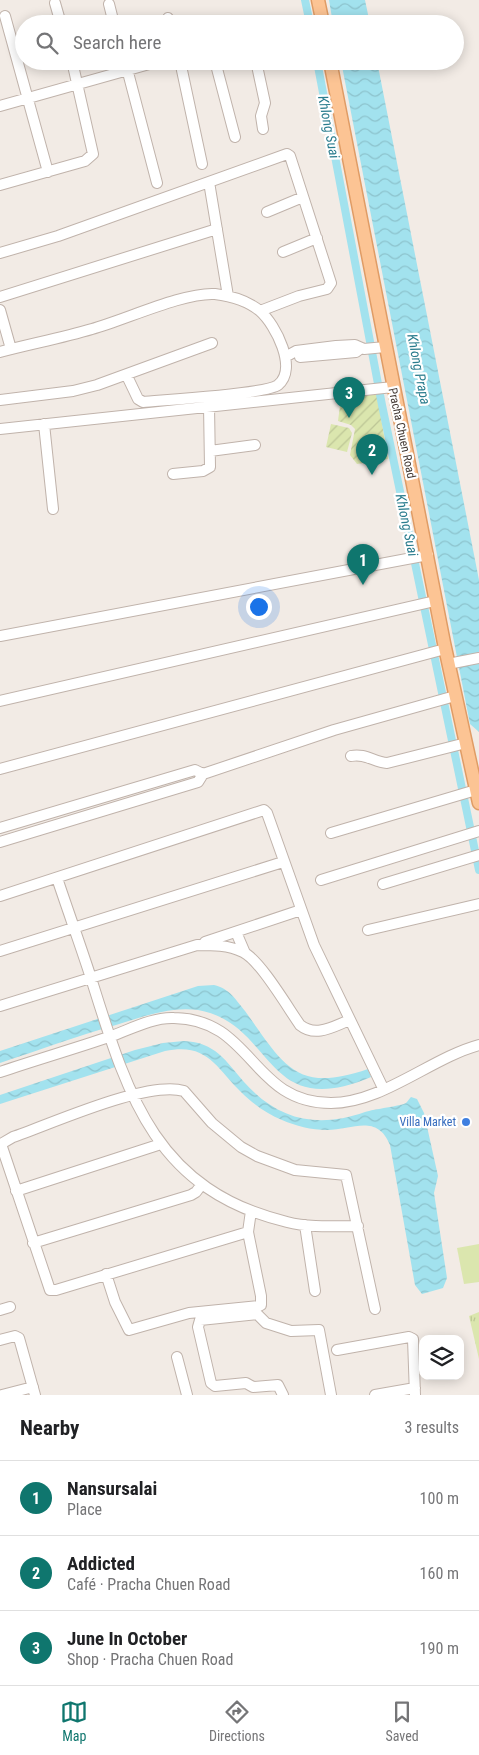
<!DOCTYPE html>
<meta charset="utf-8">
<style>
:root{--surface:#fff;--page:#f2f2f2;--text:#202124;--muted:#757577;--line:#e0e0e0;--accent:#0f766e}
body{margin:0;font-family:"Roboto Condensed",sans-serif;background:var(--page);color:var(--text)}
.controls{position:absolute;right:15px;bottom:15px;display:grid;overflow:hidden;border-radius:10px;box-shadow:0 2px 12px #0003}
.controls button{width:45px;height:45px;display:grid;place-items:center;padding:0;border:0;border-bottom:1px solid var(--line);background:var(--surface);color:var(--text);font:25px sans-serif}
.you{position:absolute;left:258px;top:606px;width:18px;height:18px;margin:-12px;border:4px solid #fff;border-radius:50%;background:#1a73e8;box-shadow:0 0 0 8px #1a73e833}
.badge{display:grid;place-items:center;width:32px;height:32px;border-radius:50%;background:var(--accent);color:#fff;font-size:16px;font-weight:700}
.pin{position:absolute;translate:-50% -41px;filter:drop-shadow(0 1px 2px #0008)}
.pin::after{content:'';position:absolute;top:26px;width:18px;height:15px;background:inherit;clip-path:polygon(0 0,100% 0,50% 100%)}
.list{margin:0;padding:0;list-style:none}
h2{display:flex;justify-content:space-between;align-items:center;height:65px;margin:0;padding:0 20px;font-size:21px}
h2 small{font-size:16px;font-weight:400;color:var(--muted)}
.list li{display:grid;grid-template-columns:32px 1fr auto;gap:15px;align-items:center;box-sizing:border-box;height:75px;padding:0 20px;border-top:1px solid var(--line)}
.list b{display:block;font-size:19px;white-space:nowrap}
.list p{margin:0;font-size:16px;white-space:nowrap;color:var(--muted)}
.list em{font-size:16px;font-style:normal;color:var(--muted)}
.icon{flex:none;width:28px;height:28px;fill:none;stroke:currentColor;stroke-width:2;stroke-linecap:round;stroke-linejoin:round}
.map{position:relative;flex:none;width:479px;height:1395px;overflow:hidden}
.search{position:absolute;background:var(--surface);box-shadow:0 2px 12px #0003;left:15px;right:15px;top:15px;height:55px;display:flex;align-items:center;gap:12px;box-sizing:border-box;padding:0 18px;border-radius:28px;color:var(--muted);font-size:19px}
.sheet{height:290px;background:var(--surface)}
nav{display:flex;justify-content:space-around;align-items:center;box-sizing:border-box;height:70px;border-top:1px solid var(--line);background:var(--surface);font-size:14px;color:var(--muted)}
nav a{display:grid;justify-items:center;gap:2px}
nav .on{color:var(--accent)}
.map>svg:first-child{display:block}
.grass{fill:url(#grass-tufts)}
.park{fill:#dbe6ae}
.garden{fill:url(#garden-furrows)}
.water{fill:url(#water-waves)}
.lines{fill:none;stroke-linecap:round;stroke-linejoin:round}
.canal{stroke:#a2e2ee;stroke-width:8}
.minor-casing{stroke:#c0b3ab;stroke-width:12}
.major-casing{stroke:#e09c65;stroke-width:15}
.minor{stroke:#fff;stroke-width:10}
.major{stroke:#fcc494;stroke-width:12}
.shop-dot{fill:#3f7fe0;stroke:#fff;stroke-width:2}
.labels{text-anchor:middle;stroke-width:4.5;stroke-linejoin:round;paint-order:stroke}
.street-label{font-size:12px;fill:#443a35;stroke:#fff}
.shop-label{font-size:12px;fill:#366cbe;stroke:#fff;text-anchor:end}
.water-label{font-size:14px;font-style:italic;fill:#2b7d8e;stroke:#fff}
</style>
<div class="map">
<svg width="479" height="1395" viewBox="0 0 479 1395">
<defs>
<pattern id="grass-tufts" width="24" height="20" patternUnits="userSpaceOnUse" patternTransform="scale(1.25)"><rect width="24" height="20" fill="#dbe6ae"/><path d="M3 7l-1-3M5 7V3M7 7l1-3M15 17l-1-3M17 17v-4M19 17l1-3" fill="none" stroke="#bdc696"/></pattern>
<pattern id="garden-furrows" width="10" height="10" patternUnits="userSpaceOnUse" patternTransform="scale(1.25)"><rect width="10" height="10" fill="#dbe6ae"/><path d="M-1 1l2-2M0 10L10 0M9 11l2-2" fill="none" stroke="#bdc696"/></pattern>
<pattern id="water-waves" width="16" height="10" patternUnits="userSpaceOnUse" patternTransform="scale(1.25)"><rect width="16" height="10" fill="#a2e2ee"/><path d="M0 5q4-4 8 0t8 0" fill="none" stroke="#8dc3cd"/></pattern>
</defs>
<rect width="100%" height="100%" fill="#f2ebe5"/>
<!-- grass -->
<path class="grass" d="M479,1312V1359L469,1316Z"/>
<!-- park -->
<path class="park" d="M479,1244V1282L464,1284L457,1248Z"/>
<!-- garden -->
<path class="garden" d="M377,394L388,459L357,464L350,455L355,429L351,425L338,421L341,398Z
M331,424L349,428L352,433L347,452L326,447Z"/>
<!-- water -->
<path class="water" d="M329,0H365L370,24H333Z
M341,61H377L479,580V732L470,724Z
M214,985C230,989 235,999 245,1011C284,1065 296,1094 368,1069L371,1077C263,1123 275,1023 198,1010C170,1006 142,1017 116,1025C77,1036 39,1050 0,1063V1051L198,986Z
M184,1041C215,1042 226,1061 244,1082C278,1120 317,1129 365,1112C374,1109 401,1106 406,1103C408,1101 409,1099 411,1097L417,1099L424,1113L438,1176L434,1193L447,1278L443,1288L422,1294L415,1285L390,1145C377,1113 352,1130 327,1130C311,1130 296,1126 282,1120C267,1114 253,1104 241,1092C216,1067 207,1042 165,1051L0,1104V1095L135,1050L163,1043Z"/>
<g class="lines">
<!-- canal -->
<path class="canal" d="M305,0L310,24
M317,61L382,405L479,870"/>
<!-- minor casing -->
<g class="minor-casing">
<path id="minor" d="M55,3L61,24
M109,4L114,24
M5,16L48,172
M168,18L169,24
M125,61L157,183
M180,61L202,164
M215,61L235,137
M256,61L265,103L261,116L263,129
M0,106L160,61
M209,182L228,296
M0,185L85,161L93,154L72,61
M267,212L303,197
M283,252L317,238
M0,253L58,236L287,154L290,156L331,283L327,289L299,296L260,311
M0,297L217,229
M0,310L11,349
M0,352C30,344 62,338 92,329C125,320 184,292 215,294C231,296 248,301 260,311C276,325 298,369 278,385C266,394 164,400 143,402L138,399L127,376
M287,356L296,351L336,346L355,345L364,349L385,347
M300,357L356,352L360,349
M0,400L73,391L97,385L212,343
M44,424L53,509
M0,429L393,387
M210,451L255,445
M173,474L203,471L210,467L209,406
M0,636L428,555
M448,664L479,658
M0,701L435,601
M351,756C365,753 374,762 387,763L466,743
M0,769L445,649
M203,774L334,730L455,696
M0,828L195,770L203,774L198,782L0,842
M331,833L476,790
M57,878C68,911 80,944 91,978C127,1093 154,1190 287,1222C310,1228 335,1226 358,1226
M321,880L479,831
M383,884L479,855
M0,896L264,810L267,813L314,945L383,1088
M368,930L479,904
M236,932L245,953
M205,942L301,910
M0,951L283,862
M0,1006L197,945C213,945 228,945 243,952C260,960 288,1008 300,1025C316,1038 334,1026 350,1020
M0,1072C36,1060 73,1049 109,1037C129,1030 152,1017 174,1018C253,1019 251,1103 331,1103C382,1103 431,1058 479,1045
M16,1191L161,1144
M305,1225L315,1291
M248,1232L56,1290H50L1,1144L13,1137C51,1124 147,1080 184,1091L212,1123L241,1147L257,1156L295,1170L346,1175L375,1309
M33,1243L191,1195L196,1192L202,1184
M106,1274L115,1302L129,1330L189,1313L259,1306L261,1305V1296L248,1232L251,1211
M0,1310L10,1307
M0,1340L15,1336L19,1338L35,1395
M337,1350L409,1337L413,1339L415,1395
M177,1357L187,1395
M2,1395L33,1387
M283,1395L278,1385L253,1387L246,1383L215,1386L211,1383L198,1327L200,1320L257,1314L266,1323L291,1331L319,1330L331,1395
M375,1395L415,1388"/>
</g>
<!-- major casing -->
<g class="major-casing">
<path id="major" d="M318,0L323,24
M330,61L444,643L479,803"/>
</g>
<!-- minor -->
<use href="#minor" class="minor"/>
<!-- major -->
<use href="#major" class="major"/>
</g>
<!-- markers -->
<circle class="shop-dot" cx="466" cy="1122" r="5"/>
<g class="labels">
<!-- street labels -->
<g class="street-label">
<text transform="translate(402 433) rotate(78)" y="4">Pracha Chuen Road</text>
</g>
<!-- shop labels -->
<g class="shop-label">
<text x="456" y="1126">Villa Market</text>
</g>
<!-- water labels -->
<g class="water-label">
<text transform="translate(329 127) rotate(79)" y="5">Khlong Suai</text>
<text transform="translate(419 369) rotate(79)" y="5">Khlong Prapa</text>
<text transform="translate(407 525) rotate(78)" y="5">Khlong Suai</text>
</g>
</g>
</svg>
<div class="controls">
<button><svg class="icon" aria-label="layers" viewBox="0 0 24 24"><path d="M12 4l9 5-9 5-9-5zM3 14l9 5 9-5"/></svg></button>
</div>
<div class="you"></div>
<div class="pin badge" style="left:363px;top:585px">1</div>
<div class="pin badge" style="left:372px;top:475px">2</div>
<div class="pin badge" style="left:349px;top:418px">3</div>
<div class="search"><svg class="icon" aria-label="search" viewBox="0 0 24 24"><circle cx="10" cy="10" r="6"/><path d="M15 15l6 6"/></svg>Search here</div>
</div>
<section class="sheet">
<h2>Nearby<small>3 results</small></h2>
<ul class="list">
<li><span class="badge">1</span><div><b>Nansursalai</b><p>Place</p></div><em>100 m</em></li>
<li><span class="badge">2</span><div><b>Addicted</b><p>Café · Pracha Chuen Road</p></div><em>160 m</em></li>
<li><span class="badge">3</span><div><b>June In October</b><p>Shop · Pracha Chuen Road</p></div><em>190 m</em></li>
</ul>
</section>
<nav>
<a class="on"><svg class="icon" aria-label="map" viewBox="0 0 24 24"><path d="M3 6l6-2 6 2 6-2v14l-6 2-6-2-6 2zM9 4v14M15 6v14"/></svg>Map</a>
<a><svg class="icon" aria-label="directions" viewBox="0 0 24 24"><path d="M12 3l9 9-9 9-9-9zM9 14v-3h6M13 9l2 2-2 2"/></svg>Directions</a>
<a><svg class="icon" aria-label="saved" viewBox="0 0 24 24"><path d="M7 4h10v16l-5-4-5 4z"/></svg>Saved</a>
</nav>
